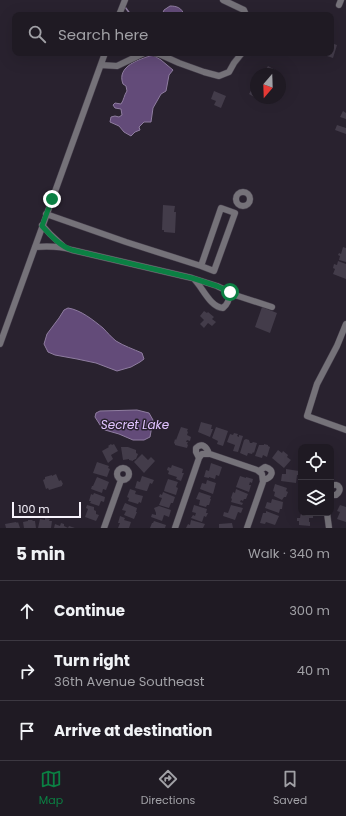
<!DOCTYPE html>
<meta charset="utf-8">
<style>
:root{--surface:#1f1a23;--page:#27232b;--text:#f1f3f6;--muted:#a1a1a6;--line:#3c3841;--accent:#0b8043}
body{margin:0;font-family:Poppins,sans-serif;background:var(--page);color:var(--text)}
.controls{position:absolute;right:12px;bottom:12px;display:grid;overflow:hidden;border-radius:8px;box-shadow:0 4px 16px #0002}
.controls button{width:36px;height:36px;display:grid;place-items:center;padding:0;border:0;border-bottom:1px solid var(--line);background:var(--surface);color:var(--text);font:20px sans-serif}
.compass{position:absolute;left:250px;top:68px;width:36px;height:36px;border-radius:50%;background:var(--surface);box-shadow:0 4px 16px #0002;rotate:199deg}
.scale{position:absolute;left:12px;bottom:10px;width:69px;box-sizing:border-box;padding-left:4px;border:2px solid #f7f3fc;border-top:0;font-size:11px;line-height:14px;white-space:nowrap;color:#f7f3fc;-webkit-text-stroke:3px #29222f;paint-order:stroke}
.stop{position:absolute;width:12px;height:12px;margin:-9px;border:3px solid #0b8043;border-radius:50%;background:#fff}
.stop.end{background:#0b8043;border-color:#fff;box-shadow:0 1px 4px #0008}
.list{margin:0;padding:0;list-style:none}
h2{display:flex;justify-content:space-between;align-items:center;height:52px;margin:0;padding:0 16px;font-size:17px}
h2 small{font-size:13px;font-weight:400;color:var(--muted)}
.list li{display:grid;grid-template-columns:26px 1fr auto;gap:12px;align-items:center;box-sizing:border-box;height:60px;padding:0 16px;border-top:1px solid var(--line)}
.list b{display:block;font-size:15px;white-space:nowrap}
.list p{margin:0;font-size:13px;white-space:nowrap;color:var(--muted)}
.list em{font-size:13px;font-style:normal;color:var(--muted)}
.icon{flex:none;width:22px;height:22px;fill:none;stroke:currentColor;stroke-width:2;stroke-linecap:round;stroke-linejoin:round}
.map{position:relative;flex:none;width:346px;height:528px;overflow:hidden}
.search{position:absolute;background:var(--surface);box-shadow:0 4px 16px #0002;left:12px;right:12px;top:12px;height:44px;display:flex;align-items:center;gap:10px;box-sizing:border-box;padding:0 14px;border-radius:8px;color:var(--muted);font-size:15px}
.sheet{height:232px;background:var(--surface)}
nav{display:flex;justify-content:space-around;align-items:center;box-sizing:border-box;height:56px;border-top:1px solid var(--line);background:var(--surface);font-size:11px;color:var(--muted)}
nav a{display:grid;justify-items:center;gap:2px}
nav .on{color:var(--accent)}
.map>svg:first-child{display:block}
.water{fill:#634b79;stroke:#8f7da0}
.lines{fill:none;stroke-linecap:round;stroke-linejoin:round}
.stream{stroke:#8f7da0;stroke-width:1.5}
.building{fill:#433c4a}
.minor-casing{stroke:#463f4c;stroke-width:7}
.minor{stroke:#757279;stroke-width:6}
.route{stroke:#0b8043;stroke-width:5}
.labels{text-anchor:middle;stroke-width:3;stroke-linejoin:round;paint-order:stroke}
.water-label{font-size:12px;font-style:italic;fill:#e1c3ff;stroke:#29222f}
</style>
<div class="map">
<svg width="346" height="528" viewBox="0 0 346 528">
<rect width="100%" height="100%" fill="#29222f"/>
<!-- water -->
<path class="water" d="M170,6C177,6 182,8 184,15H162L164,10Z
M153,55L161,60L173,70L169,75L166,91L161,94L153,108L151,122H144L139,127L140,130L135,132L131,136L124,132L119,126L110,122L111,117L115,116L119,117L122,115L121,109L115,108L113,105L115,103L121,104C124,100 124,95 127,91L126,86L123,84C116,66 140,59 153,55Z
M68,308C81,310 93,320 103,328C107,332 111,337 116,341C124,346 133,349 142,353L144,359L140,362L131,367L117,371L96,363L77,359L55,355L48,352L44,344L47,334L59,318L64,310Z
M137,410L149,413L153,420L150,437L144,440H133L119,434L105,430L102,428L95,417L96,413L100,411Z"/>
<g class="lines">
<!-- stream -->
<path class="stream" d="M125,7L131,15"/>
</g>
<!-- building -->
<path class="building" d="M331,43L337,45L333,58L327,56L328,53H331Z
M268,66L277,71L276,74H263Z
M256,82V98L249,94Z
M214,91L226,96L221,108L214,105L216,101L211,99Z
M343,111L346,113V119L340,117Z
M337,125L346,128V134L335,130Z
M163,205L175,206L174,212H176L175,233L164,232V230H162Z
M343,247L346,248V262L339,260L340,256L338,255L339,253L341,254Z
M338,261L346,264V279L333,274L335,269L333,268L334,264L337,265Z
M262,307L277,313L270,333L255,327Z
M204,311L207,313L208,312L214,317L212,319L216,322L212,326L208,323L204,328L200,324L204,320L200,316Z
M201,422L212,425L211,429H213L210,437L198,432Z
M181,427L188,429L187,431L188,432L187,435L191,437L190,441L187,440L186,442H188L187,444L188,445L187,448L175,445V444L174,443L175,439L176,440Z
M216,427L228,431L223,446L217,444L218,441L212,438Z
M234,433L238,434L237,436L239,437V435L243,436L238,452L233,451L235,445L227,442L230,434L233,435Z
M246,439L249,440L250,443H252L253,442L257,443L254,453L253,452L252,454L248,453L247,456L240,453L244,440Z
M111,444L112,445L114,444L118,451L111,455L113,459L108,463L102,451L109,447L108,446Z
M264,444L268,445V446L270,447L267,457L263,455L262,458L255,456L259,445H264Z
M121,447H128L136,450V453L138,454L136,459H135L134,460H133V461L129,460V459L123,460Z
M278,450L282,453L283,451L288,455L287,457L291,460L284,468L272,458Z
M142,454L148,460L151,457L155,461L144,473L134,462Z
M97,462L109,466L108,468L110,469L107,477L93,473Z
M211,463L222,467L219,476L216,475L215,479L209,477V478L204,477L206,470L209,471Z
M172,465L183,469L182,473H184L181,481L176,479L177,477L168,474L169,471L167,470L168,467L171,468Z
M286,469L299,471V475H297L296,483L281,481L282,474H286Z
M56,474L59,481L61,480L63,484L62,485V486L49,490L48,488L46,489L43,480L45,479V477L52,475V476Z
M142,476L154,480L152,484L150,483L147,491H146L135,488L137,481L140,482Z
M240,476L246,478V477L253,479L252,483L250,482L249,485H251L249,492L236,487Z
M97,477L109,482L106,490L103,489L102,493L91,489L92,486H93Z
M168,479L178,482L176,487L178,488L176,495L164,491L165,487Z
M207,480L216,483L213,494L200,489L202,483L206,484Z
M275,484L287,488L286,491L288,492L286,497H284L282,500L274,496L275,492L273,491Z
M130,489L136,491L135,494L143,496L141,503L139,502L138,504L128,501L129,498L127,497Z
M236,489L248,494L246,499H244L243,501L241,500L240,502L243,503L242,505L231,502L232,499L231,498L233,492L235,493Z
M163,492L175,497L173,503H171L169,508L159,505L162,498L159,497L160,494L162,495Z
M199,492L211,496L210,499H211L209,505H207L206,507L199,505L200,500L196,499Z
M94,493L105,497L104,502L101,501L99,506L90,503L91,501H89L91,494L93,495Z
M272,499L283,502L282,509H280L279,513L265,508L267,502L271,503Z
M125,503L137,508L136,512H137L134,519L124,515L126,511L122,510Z
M87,505L94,507V510L96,511V514L99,515L96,521L85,517L88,509L86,508Z
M194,505L207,509L206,513H208L206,517L204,516L202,522L191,518L193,515L195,516L196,513L192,512Z
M231,505L243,508L241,513L238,512L235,520L223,516L224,512L228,513Z
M340,505L346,507V522L337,519L340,512L337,511Z
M159,506L171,510L169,517L164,515L162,521L151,517L152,514L156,515V513L154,508Z
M266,511L279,516L275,525L266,522L265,524L260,523L263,513H266Z
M301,513H313V518H309V522H310V526L299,525V521H297V518H300Z
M120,516L125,518L124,520L131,522L129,528H118L120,523H118Z
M45,518L50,519L49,521H52L51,528H38L40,519L45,520Z
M28,520H32L33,521H35L36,528H24L23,522L28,521Z
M191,520L205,524L203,528H186L188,524L190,525Z
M154,521L166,525L165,528H150L152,523H153Z
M16,522L17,523L18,522L20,528H6L5,524Z
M61,523L64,524V526L68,528L69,526L75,528H54L55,524L60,526Z
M232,523L233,528H219V524Z"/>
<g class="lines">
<!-- minor casing -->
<g class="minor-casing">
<path id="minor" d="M223,0L244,10L246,15
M339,5L341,0
M119,15L125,0
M154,53L159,54L179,63L204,72L219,76L229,72L234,63L242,53
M101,65L117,66L144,53
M236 199a7 7 0 1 1 14 0a7 7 0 1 1-14 0Z
M46,214L126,242L201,266L221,208L235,213L214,271L201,266
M42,225L50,234L64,247
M35,247C48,246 60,246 72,250L192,278L217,286L238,296L272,307
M194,279C203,288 210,307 223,308C229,303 230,298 229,291
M346,324L337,346L317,384L307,416L346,430
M0,344L105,53
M199,458L196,452V448C202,442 207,447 209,454
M117 474a6 6 0 1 1 12 0a6 6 0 1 1-12 0Z
M259,471L265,467C276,470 272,478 263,480
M331,486C339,482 343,490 336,495H331
M327,513L329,528
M104,528L121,480
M175,528L199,458L202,454H210L257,470L262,474L263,482L247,528"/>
</g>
<!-- minor -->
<use href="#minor" class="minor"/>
</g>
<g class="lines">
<!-- route -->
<path class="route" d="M52,199L42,226C51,236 60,246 72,250L192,278L217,286L230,292"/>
</g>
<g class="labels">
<!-- water labels -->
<g class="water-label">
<text x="135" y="429">Secret Lake</text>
</g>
</g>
</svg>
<div class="controls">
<button><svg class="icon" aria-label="locate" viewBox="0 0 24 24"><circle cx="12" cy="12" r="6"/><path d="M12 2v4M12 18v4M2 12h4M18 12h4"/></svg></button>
<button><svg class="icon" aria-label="layers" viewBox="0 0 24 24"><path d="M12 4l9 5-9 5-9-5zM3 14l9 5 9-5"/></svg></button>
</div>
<svg class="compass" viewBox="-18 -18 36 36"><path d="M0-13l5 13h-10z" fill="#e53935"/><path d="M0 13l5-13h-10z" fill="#a1a1a6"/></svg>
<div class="scale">100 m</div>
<div class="stop" style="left:230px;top:292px"></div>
<div class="stop end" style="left:52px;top:199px"></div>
<div class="search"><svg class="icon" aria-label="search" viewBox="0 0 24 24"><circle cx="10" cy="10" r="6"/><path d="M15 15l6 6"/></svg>Search here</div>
</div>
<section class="sheet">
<h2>5 min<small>Walk · 340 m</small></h2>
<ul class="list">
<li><svg class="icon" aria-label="ahead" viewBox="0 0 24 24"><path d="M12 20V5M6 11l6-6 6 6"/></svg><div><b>Continue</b></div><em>300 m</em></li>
<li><svg class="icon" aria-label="right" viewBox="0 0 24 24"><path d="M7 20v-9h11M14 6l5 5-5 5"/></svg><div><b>Turn right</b><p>36th Avenue Southeast</p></div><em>40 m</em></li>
<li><svg class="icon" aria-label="arrive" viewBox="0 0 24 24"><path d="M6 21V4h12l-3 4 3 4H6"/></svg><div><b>Arrive at destination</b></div></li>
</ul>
</section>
<nav>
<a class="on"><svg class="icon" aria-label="map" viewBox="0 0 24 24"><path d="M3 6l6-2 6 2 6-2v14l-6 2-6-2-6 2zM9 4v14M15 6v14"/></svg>Map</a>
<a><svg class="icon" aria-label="directions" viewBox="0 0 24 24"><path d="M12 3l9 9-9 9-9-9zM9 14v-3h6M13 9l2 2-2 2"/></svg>Directions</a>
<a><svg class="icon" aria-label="saved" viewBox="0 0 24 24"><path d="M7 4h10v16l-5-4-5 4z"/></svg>Saved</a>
</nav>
